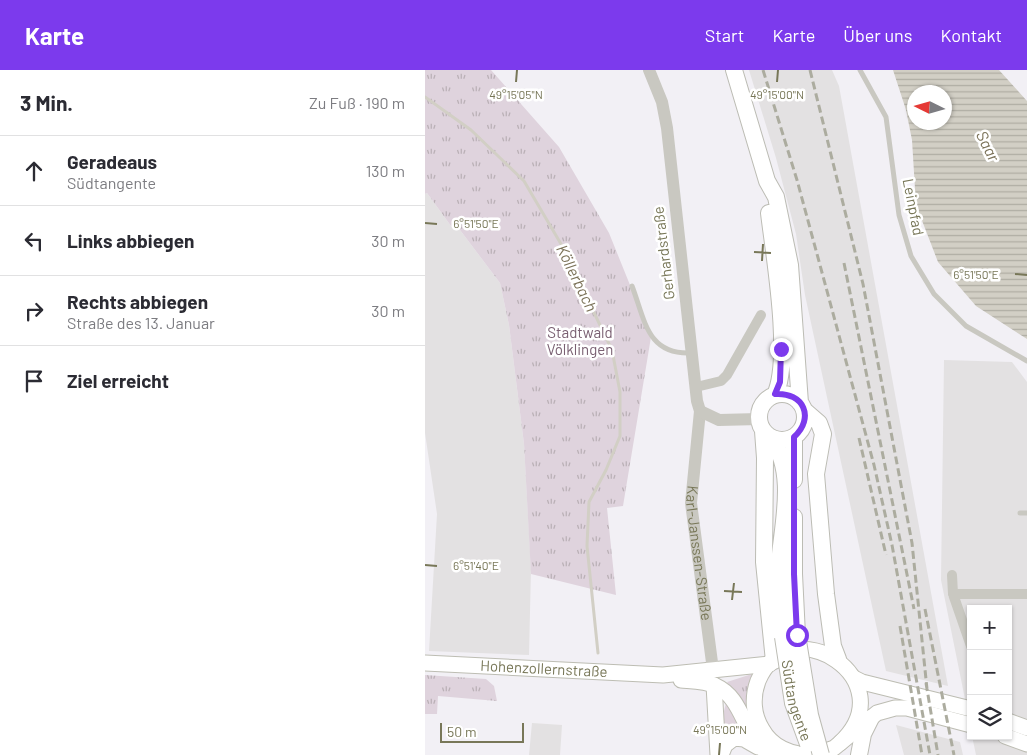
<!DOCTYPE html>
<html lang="de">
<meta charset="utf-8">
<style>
:root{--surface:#fff;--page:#f7f7f7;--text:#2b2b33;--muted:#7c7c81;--line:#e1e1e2;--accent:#7c3aed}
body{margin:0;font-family:Barlow,sans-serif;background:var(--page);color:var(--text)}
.controls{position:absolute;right:15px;bottom:15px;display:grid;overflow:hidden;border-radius:0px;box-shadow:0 1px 4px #0004}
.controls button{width:45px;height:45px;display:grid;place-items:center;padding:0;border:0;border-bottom:1px solid var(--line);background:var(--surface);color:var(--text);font:25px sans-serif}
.compass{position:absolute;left:482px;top:15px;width:45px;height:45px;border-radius:50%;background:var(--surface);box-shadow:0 1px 4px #0004;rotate:275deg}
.scale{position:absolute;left:15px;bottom:12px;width:84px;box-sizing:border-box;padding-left:5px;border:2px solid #787758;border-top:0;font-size:14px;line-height:18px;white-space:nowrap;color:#787758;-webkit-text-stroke:4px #fff;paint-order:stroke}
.stop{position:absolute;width:15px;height:15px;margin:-11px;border:4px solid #7c3aed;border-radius:50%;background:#fff}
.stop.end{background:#7c3aed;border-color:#fff;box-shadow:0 1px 5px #0008}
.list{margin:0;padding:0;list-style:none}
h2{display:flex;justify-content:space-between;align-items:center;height:65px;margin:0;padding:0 20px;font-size:21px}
h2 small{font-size:16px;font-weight:400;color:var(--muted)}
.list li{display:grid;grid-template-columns:32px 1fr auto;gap:15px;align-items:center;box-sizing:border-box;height:70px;padding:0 20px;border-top:1px solid var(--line)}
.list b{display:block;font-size:19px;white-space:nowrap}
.list p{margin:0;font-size:16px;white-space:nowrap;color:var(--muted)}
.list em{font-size:16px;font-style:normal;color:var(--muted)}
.icon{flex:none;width:28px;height:28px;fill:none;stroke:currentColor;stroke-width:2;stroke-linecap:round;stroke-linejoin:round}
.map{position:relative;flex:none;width:602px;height:685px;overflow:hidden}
header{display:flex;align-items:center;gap:30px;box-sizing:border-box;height:70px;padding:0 25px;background:var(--accent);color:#fff}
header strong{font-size:24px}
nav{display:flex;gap:28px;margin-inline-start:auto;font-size:18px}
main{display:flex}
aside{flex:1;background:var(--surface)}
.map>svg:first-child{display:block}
.built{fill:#e3e1e2}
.grass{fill:url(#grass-tufts)}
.water{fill:url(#water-rules);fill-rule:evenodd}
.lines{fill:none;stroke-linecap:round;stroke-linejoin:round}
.stream{stroke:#d2cfc5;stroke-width:3}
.secondary-casing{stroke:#bdbdb3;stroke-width:17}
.primary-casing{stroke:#bcbcb4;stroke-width:18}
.service{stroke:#c9c8c1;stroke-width:5}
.minor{stroke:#c9c8c1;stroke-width:10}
.tertiary{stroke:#c9c8c1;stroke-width:12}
.secondary{stroke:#fff;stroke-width:15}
.primary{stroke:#fff;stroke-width:16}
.rail{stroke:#acac9f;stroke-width:3;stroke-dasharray:8 4;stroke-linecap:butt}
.primary-bridge-casing{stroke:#bcbcb4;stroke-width:18;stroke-linecap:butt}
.primary-bridge{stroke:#fff;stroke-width:16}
.route{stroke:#7c3aed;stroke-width:6}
.ticks{fill:none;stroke:#787758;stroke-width:2}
.labels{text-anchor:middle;stroke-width:5;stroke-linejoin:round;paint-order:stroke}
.street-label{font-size:15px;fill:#787758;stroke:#fff}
.park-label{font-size:15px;fill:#7a6072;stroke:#fff}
.water-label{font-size:16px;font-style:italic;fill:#7b7258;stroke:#fff}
.ticks-label{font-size:12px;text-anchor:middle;fill:#787758;stroke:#fff;stroke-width:5;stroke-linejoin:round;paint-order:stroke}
</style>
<header>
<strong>Karte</strong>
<nav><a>Start</a><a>Karte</a><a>Über uns</a><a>Kontakt</a></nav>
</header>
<main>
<aside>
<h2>3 Min.<small>Zu Fuß · 190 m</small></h2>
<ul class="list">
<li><svg class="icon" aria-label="ahead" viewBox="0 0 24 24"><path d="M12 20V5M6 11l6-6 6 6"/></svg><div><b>Geradeaus</b><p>Südtangente</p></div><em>130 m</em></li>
<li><svg class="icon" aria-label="left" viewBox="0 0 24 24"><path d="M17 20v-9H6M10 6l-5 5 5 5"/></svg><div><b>Links abbiegen</b></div><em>30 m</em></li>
<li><svg class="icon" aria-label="right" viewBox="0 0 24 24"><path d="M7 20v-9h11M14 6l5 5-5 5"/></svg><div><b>Rechts abbiegen</b><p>Straße des 13. Januar</p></div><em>30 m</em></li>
<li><svg class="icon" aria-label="arrive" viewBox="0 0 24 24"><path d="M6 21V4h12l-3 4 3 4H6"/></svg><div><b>Ziel erreicht</b></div></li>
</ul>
</aside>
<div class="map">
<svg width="602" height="685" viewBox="0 0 602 685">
<defs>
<pattern id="grass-tufts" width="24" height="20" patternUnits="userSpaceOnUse" patternTransform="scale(1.25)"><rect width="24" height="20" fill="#dfd3dd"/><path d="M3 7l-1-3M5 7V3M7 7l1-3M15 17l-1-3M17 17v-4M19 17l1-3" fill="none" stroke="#bab0b6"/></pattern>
<pattern id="water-rules" width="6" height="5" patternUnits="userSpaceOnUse" patternTransform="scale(1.25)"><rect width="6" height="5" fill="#d2cfc5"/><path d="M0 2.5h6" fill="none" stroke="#afada3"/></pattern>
</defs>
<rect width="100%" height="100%" fill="#f2f0f5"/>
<!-- built -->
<path class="built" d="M324,0H407L414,16L523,616L461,601L380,225L371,164L351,88Z
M2,123L26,156L35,160L75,213L84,255L99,374L106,499L104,585L4,581L12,444L0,363V124Z
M519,290L587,292L602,312V685H551L547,666H583V539H546V659L516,510Z
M107,653L137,655L135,685H104Z
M471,655L535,672L538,685H479Z"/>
<!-- grass -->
<path class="grass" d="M0,0H66L134,77L184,163L226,267L198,436L182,438L191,525L106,504L99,374L84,255L75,213L35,160L26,156L2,123L0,124Z
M327,604L322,642L302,612Z
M0,605L61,609L69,616L72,631L13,626L12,644H0Z
M301,633L318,660H311L297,666V649Z"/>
<!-- water -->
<path class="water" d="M468,0H574L602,31V269L551,236L513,192L491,135L487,70L481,40ZM490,22H520V52H490Z"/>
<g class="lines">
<!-- stream -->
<path class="stream" d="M0,27L46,60L99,111L136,174L187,280L195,322V366L181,400L164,432L162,476L173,583"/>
<!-- secondary casing -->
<g class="secondary-casing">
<g id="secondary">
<path id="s2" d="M0,593L238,605L345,594"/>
<path d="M429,608L437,612L546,639"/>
<path d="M256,610C267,611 281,611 291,616C320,629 318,670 347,685"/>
<path d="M289,615L293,685"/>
<path d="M583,651L602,658"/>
<path d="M580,666L602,674"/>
<path d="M296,685L300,675L309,668L319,669L333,677"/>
<path d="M388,685L409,678L452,643L470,638H482L546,655"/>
<path d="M389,685C368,685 348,679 337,659C328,645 327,627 333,611C365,535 482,611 415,673"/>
</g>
</g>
<!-- primary casing -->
<g class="primary-casing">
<path id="primary" d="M309,0L342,111L351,127L365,195L375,333
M344,143C349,185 367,288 350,325
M334 347a23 23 0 1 1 46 0a23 23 0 1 1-46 0Z
M379,340L394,353L398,364L391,404L401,524L408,576L413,589
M338,361L340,388L339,492L349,591
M346,368C372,403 357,455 354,495C352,518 356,543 358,567
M369,410V367
M369,447V504L372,565
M341,682L343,685
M434,685L438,664L446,648"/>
</g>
<!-- service -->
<path class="service" d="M435,0L461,47L474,145L486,186L509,224L541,256L602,291
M207,216C220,250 222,285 266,283
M595,443H602"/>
<!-- minor -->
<path class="minor" d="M271,317L296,311L302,305L336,245
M527,505L528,524L546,576
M528,524H602"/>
<!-- tertiary -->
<g class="tertiary">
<path id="s1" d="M224,0L237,32L242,58L272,331L275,341L266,433L288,600"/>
<path d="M275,341L294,350L334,349"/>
</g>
<!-- secondary -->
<use href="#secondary" class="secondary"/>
<!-- primary -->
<use href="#primary" class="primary"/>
<!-- rail -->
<path class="rail" d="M338,0L372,110L449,395L467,475L505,685
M385,0L438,214L487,473L502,619
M419,193L489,539
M434,368L461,485
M500,539L529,685
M475,556L497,685
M501,613L513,685"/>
<!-- primary-bridge casing -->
<g class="primary-bridge-casing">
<g id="primary-bridge">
<path d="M372,565L385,645L396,685"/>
<path id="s3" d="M358,567L368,633L383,674"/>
</g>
</g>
<!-- primary-bridge -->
<use href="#primary-bridge" class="primary-bridge"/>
</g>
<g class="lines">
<!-- route -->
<path class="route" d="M356,279L355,312L350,324C379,322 390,348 369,367V504L372,565"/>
</g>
<!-- ticks -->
<path class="ticks" d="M91,12L92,0M352,12L353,0M0,153L12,154M329,182L346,183M337,191L338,174M590,204L602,205M0,495L12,496M299,521L317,522M307,530L309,513M294,685L295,673"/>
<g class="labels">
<!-- street labels -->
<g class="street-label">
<text transform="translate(488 137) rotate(79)" y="5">Leinpfad</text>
<text transform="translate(239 183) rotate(-97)" y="5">Gerhardstraße</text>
<text dy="5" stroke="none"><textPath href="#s1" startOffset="489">Karl-Janssen-Straße</textPath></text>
<text dy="5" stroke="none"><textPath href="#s2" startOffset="119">Hohenzollernstraße</textPath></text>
<text dy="5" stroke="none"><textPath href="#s3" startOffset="65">Südtangente</textPath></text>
</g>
<!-- park labels -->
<g class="park-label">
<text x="155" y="268">Stadtwald<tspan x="155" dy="17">Völklingen</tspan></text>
</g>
<!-- water labels -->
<g class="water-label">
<text transform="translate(563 76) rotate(63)" y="6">Saar</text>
<text transform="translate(152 208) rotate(64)" y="6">Köllerbach</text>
</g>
</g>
<g class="ticks-label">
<text x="91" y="29">49°15'05"N</text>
<text x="352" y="29">49°15'00"N</text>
<text x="51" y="158">6°51'50"E</text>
<text x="551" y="209">6°51'50"E</text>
<text x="51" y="500">6°51'40"E</text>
<text x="295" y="664">49°15'00"N</text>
</g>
</svg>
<div class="controls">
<button>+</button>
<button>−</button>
<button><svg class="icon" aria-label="layers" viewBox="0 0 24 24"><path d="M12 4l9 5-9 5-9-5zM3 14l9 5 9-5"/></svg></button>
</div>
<svg class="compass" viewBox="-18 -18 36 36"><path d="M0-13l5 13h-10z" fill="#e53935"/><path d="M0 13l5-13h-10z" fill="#7c7c81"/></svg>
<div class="scale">50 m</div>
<div class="stop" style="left:372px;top:565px"></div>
<div class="stop end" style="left:356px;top:279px"></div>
</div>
</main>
